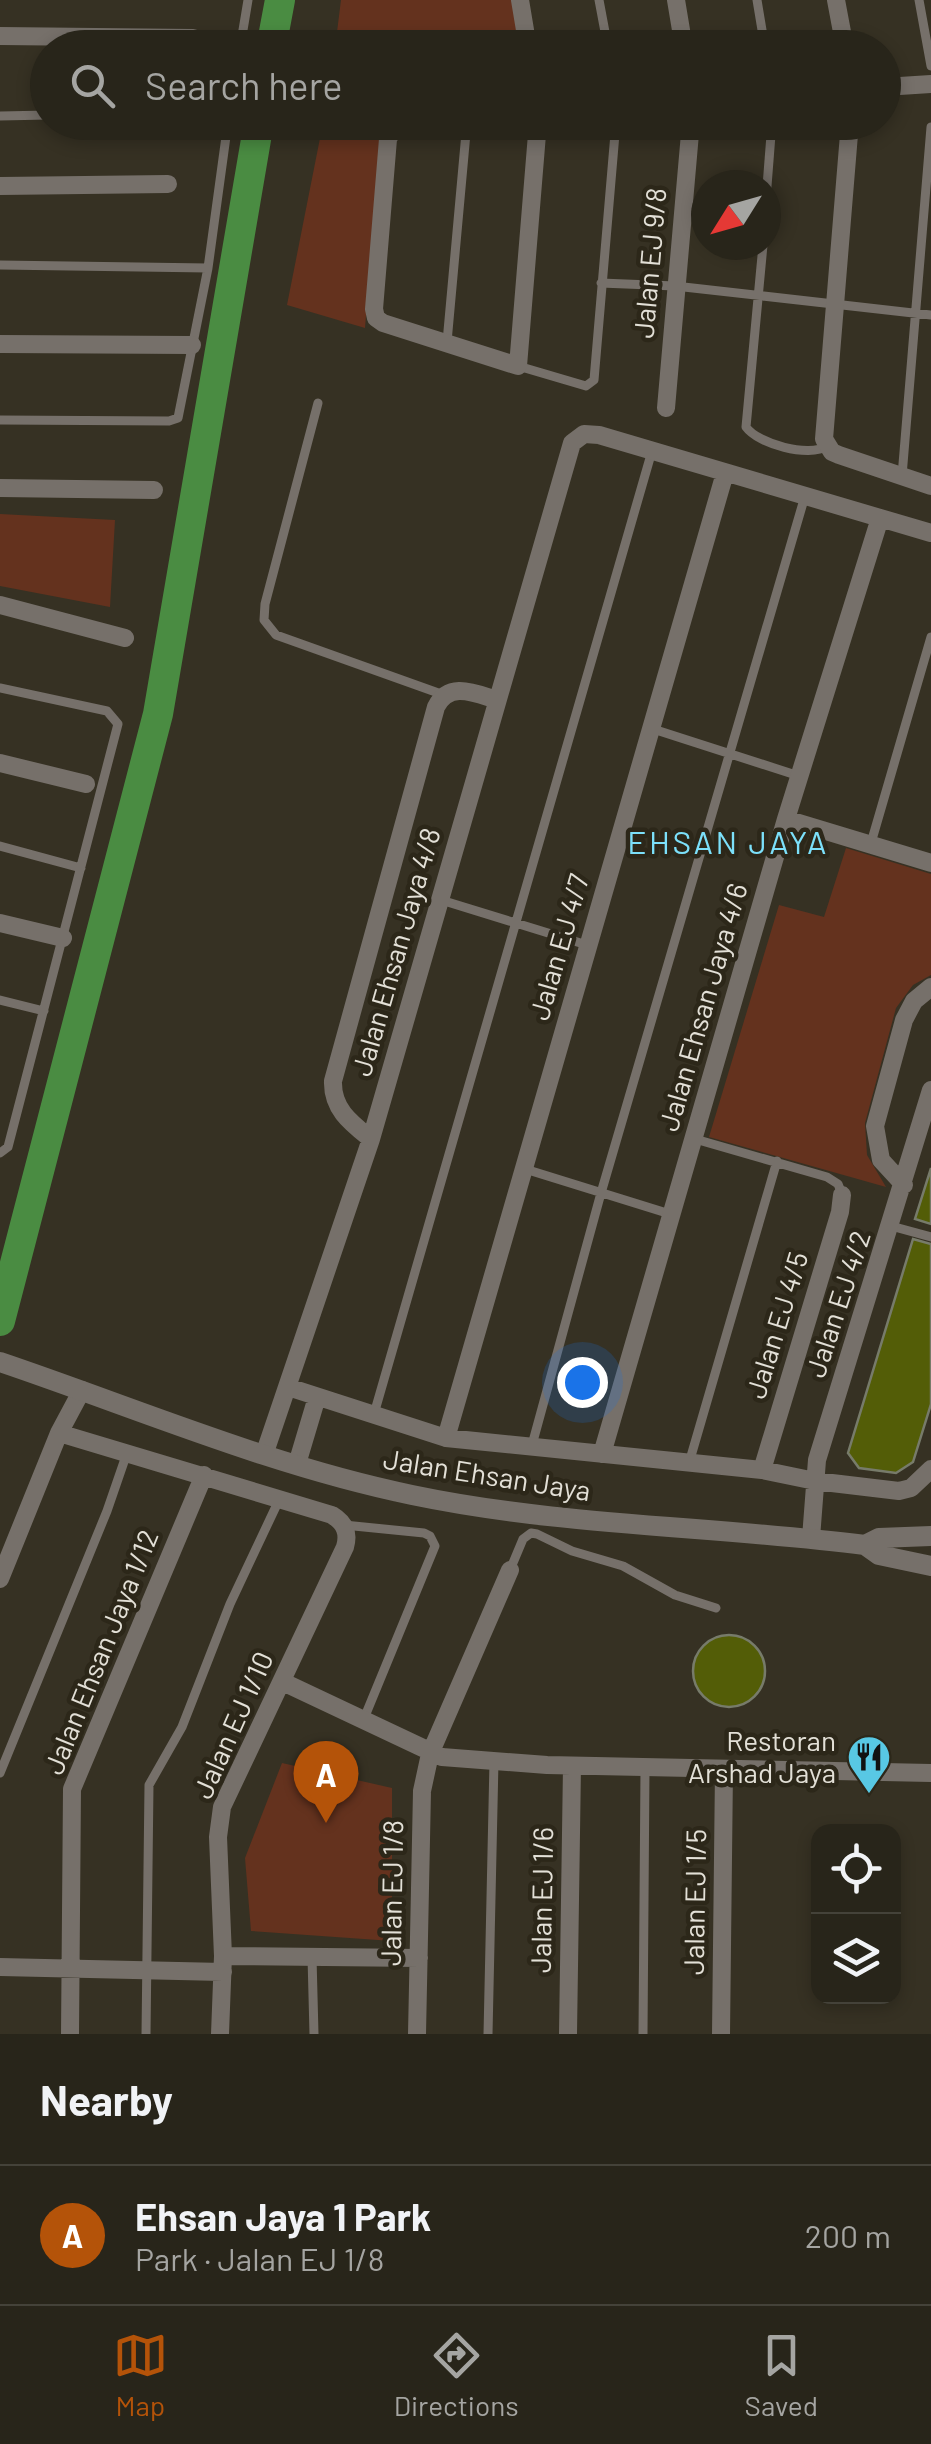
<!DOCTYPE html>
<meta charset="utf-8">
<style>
:root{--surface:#28251a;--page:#302d23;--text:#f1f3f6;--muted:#a5a5a2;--line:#444239;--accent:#b45309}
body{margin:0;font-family:Barlow,sans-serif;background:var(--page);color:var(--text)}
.controls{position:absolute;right:30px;bottom:30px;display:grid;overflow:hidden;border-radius:20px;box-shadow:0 5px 15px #0003}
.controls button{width:90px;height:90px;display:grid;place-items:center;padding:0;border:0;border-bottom:2px solid var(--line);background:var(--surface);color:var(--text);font:50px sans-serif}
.compass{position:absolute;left:691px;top:170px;width:90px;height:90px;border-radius:50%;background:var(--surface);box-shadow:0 5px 15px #0003;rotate:233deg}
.you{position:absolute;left:582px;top:1382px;width:35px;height:35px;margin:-25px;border:8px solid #fff;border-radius:50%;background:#1a73e8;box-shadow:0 0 0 15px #1a73e833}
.badge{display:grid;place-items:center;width:65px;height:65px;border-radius:50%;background:var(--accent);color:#fff;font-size:32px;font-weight:700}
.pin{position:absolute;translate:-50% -82px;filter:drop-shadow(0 2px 5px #0008)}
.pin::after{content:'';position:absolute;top:52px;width:35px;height:30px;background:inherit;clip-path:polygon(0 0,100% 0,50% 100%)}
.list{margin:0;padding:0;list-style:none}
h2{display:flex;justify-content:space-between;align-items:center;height:130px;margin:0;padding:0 40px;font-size:42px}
h2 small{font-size:32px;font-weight:400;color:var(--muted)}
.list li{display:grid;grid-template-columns:65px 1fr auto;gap:30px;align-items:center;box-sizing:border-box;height:140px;padding:0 40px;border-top:2px solid var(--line)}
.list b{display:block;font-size:38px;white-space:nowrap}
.list p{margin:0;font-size:32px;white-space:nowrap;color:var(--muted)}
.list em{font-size:32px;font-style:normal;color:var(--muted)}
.icon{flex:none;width:55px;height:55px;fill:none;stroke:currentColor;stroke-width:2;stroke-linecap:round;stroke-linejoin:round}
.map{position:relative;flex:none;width:931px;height:2034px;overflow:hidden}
.search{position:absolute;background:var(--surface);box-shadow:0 5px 15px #0003;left:30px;right:30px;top:30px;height:110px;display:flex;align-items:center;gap:25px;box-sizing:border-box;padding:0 35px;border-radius:55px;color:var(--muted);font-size:38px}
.sheet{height:270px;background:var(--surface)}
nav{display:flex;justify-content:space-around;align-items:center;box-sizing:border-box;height:140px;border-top:2px solid var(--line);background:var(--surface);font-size:28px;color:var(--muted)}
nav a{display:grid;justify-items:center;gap:5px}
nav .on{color:var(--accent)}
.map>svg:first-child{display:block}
.green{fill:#64321e}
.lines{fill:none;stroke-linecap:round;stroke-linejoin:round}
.river{stroke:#4a8c42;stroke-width:30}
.building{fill:#535d07;stroke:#777b6a;stroke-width:2.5}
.service{stroke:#76706a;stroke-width:9}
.minor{stroke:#76706a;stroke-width:18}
.tertiary{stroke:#76706a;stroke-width:20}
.labels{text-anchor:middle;stroke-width:9;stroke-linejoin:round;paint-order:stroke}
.street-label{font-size:28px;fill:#e3e0d7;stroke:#2c2719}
.poi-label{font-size:28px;fill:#e3e0d7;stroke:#2c2719;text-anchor:end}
.quarter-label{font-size:32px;letter-spacing:2.5px;fill:#7ce0fa;stroke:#2c2719}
</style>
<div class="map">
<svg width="931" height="2034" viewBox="0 0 931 2034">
<rect width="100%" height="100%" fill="#363123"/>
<!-- green -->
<path class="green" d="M341,0H512L521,47L335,48Z
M323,123H381L365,328L287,305Z
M0,514L115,520L110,607L0,586Z
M846,848L931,874V975L913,985L896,1008L865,1123L867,1155L886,1187L709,1137L779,905L824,917Z
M282,1763L392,1788V1941L251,1931L245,1858Z"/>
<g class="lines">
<!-- river -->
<path class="river" d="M271,48L280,0
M0,1321L158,714L259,122"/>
</g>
<!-- building -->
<path class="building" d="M931,1168V1224L915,1219Z
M913,1239L931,1244V1404L913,1462L896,1473L859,1468L848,1453Z
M693 1671a36 36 0 1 1 72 0a36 36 0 1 1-72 0Z"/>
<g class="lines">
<!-- service -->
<path class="service" d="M599,0L608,48
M757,0L765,48
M919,0L931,66
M240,48L248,0
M0,116L48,115
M766,199L772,122
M763,245L746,427C758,444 809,458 827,446
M0,265L208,268
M601,283L675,286L931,315
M447,342L467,122
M518,366L586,386L594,380L616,122
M318,403L265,604L264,620L276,635L444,695
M0,420L169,421L178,418L208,268L228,122
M902,476L931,127
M0,688L107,711L118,724L8,1147L0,1153
M653,729L799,776
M871,843L931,637
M0,846L81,868
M441,900L587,945
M0,1000L44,1011
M695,1139L827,1177L838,1184L842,1194
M525,1169L670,1214
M891,1226L931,1237
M374,1414L652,451
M532,1445L601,1193L805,496
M689,1463L777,1161
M344,1525L424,1533L430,1536L435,1546L363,1721
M510,1570L523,1539L531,1533L537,1534L572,1551L623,1566L675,1595L716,1608
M0,1773L107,1511L127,1453
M312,1957L314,2034
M146,2034L149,1785L182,1727L230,1604L279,1500
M488,2034L494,1761
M643,2034L645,1768"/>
<!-- minor -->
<path class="minor" d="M520,0L528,48
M676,0L684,48
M836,0L845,48
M0,36L193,38
M884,87L931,84
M397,122L388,139L374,309L376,318L383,323L518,366L538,122
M850,122L824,439L832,452L839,455L931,486
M0,186L168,184
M0,344L192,345
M666,408L691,122
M0,488L154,490
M0,605L125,638
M0,763L86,784
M786,819L931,863
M0,923L63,938
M371,1139C351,1123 332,1109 333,1081L436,707C449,681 474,693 497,700
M904,1185L881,1160L875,1126L904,1020L914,1001L931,987
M288,1387L446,1438L762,1470L815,1481L899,1491L911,1488L931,1469
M59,1433L332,1515C345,1523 349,1533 345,1547L222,1807L218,1837L223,1956L220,2034
M446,1438L725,473
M602,1454L786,819L880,518
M264,1455L371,1139L572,443L584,434L599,435L931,533
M297,1464L317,1397
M762,1470L840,1212L842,1195
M811,1538L817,1460L931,1090
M0,1579L59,1433L82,1390
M283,1682L442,1757L547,1765L931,1773
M223,1956L419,1958
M0,1967L223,1972
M70,2034L72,1789L204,1475
M417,2034L422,1791L430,1754L510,1570
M568,2034L572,1766
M721,2034L724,1770"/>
<!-- tertiary -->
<path class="tertiary" d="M0,1362C136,1408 271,1466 412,1495C560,1526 715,1526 865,1545L879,1555L931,1566
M865,1545L879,1538L931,1536"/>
</g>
<!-- icons -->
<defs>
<g id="restaurant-pin" transform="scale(2.25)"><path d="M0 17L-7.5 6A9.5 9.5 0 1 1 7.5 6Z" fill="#58c8e4" stroke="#2c2719"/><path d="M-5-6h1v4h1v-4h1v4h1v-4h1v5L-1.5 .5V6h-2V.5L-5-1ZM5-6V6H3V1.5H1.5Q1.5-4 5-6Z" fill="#111"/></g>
</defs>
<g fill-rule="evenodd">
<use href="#restaurant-pin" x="869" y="1757"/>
</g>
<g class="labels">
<!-- street labels -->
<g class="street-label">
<text transform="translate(650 263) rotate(-85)" y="10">Jalan EJ 9/8</text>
<text transform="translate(559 947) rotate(-74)" y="10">Jalan EJ 4/7</text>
<text transform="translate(396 952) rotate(-74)" y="10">Jalan Ehsan Jaya 4/8</text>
<text transform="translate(703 1007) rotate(-74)" y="10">Jalan Ehsan Jaya 4/6</text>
<text transform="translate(838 1304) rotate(-72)" y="10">Jalan EJ 4/2</text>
<text transform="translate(777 1325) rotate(-73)" y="10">Jalan EJ 4/5</text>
<text transform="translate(487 1475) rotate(9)" y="10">Jalan Ehsan Jaya</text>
<text transform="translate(101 1652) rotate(-68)" y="10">Jalan Ehsan Jaya 1/12</text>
<text transform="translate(233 1725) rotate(-66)" y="10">Jalan EJ 1/10</text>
<text transform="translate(392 1893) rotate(-89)" y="10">Jalan EJ 1/8</text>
<text transform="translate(542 1900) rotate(-89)" y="10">Jalan EJ 1/6</text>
<text transform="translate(695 1902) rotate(-89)" y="10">Jalan EJ 1/5</text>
</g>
<!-- poi labels -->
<g class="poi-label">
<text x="836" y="1751">Restoran<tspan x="836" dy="32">Arshad Jaya</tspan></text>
</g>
<!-- quarter labels -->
<g class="quarter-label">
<text x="728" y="854">EHSAN JAYA</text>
</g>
</g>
</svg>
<div class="controls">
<button><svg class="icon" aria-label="locate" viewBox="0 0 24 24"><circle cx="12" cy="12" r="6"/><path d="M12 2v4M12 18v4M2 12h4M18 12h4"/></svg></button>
<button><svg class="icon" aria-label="layers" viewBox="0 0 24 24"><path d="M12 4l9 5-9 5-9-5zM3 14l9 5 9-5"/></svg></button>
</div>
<svg class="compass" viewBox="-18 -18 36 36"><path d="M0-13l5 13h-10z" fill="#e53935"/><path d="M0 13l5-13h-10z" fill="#a5a5a2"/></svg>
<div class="you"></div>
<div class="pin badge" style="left:326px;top:1823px">A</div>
<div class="search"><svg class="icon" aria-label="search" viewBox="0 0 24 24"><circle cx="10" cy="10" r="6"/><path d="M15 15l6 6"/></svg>Search here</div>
</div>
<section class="sheet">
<h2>Nearby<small></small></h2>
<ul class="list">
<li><span class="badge">A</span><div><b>Ehsan Jaya 1 Park</b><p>Park · Jalan EJ 1/8</p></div><em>200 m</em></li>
</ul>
</section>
<nav>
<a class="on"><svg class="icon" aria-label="map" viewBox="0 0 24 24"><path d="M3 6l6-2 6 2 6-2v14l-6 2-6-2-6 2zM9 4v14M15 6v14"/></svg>Map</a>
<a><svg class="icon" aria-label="directions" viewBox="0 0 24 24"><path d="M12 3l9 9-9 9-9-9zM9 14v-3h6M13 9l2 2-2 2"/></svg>Directions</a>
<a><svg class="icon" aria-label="saved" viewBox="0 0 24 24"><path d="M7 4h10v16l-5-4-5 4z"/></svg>Saved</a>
</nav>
